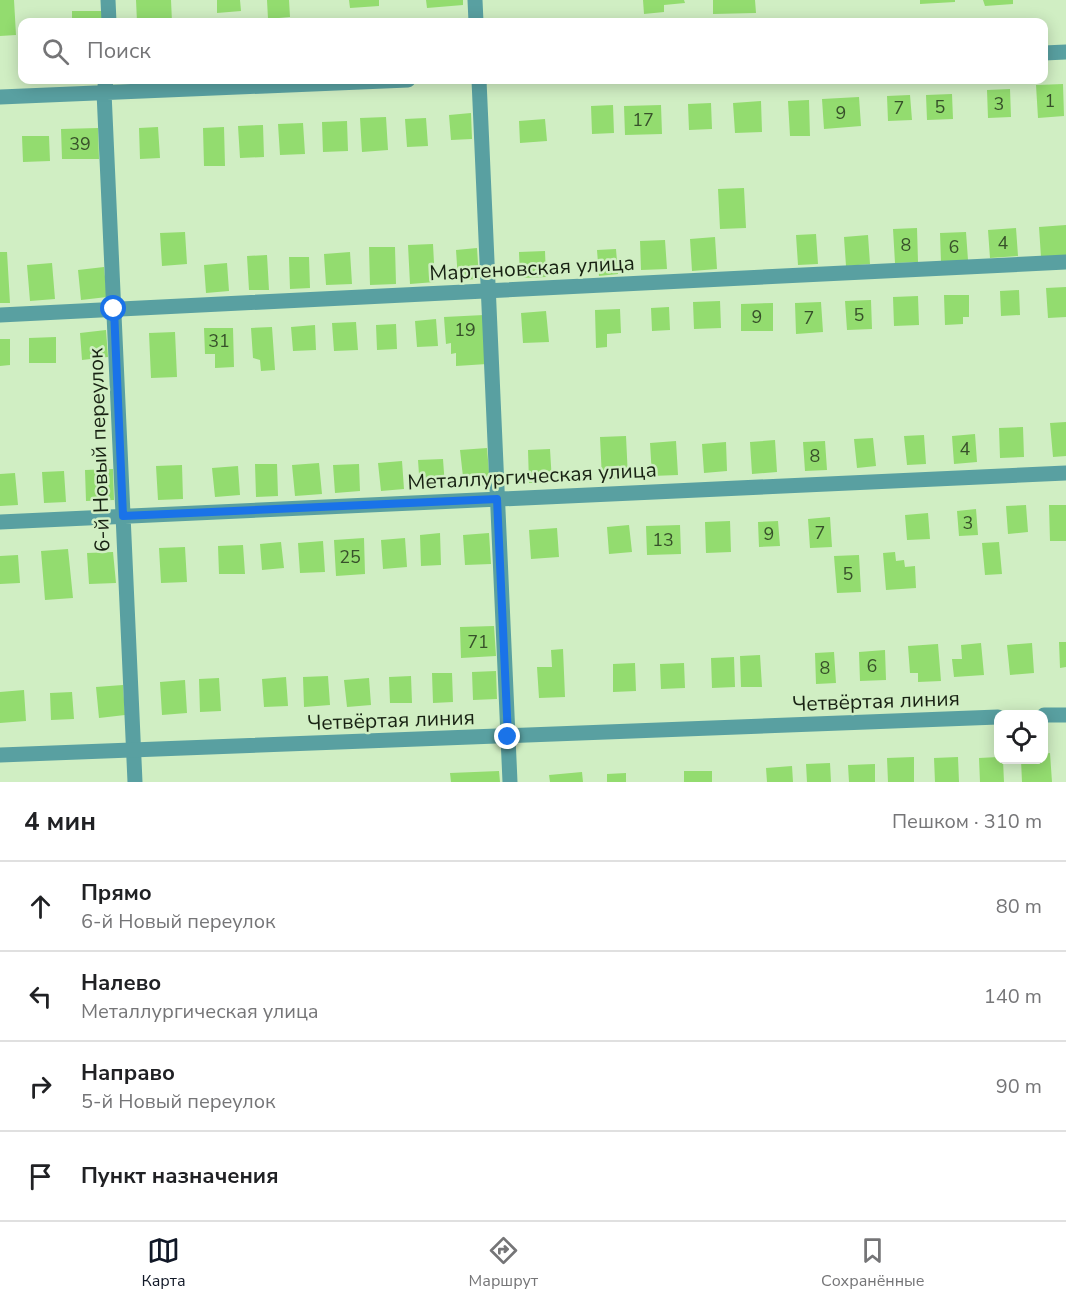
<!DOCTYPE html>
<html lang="ru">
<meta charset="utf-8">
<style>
:root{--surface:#fff;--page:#f6f6f6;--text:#202124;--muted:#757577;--line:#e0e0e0;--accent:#111827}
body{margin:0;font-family:"Nunito Sans",sans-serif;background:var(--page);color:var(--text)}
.controls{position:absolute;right:18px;bottom:18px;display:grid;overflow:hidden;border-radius:12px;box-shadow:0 3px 15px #0003}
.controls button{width:54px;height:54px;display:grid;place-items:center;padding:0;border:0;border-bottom:2px solid var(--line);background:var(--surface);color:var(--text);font:30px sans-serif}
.stop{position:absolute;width:18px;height:18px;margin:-14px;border:4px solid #1a73e8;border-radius:50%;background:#fff}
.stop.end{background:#1a73e8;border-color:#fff;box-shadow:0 2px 6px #0008}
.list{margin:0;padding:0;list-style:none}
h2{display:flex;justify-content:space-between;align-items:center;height:78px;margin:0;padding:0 24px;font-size:26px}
h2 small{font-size:20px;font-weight:400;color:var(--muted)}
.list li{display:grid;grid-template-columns:39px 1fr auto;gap:18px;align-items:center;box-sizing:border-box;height:90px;padding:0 24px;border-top:2px solid var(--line)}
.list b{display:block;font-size:22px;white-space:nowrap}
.list p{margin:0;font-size:20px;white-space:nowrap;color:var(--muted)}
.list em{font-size:20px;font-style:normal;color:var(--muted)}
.icon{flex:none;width:33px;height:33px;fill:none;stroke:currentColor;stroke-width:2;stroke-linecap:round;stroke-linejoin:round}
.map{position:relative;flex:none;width:1066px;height:782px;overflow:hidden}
.search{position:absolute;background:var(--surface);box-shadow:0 3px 15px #0003;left:18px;right:18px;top:18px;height:66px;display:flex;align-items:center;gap:15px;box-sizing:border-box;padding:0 21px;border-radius:12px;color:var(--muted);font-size:22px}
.sheet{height:438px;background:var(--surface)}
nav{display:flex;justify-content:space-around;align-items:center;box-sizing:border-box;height:84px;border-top:2px solid var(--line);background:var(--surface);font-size:16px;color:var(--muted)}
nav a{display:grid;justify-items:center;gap:3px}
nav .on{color:var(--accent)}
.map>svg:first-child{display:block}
.building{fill:#93dc6f}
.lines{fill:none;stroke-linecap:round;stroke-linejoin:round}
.minor{stroke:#59a0a1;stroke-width:15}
.tertiary{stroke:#59a0a1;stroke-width:15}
.route{stroke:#1a73e8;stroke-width:8}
.labels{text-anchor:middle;stroke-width:5;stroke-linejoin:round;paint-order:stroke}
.number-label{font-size:18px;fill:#37502a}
.street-label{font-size:21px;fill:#182213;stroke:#d0eec3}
</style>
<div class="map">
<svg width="1066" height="782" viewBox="0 0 1066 782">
<rect width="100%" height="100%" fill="#d0eec3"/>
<!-- building -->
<path class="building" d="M0,0H14L16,35L0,36Z
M136,0H171L172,22H137Z
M217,0H240L241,11L217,13Z
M267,0H289L290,17L268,19Z
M349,0H379V6L350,8Z
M426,0H463V5L427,8Z
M643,0H684L685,3L664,5V12L644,14Z
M713,0H755L756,13L713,14Z
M920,0H955V2L920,4Z
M983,0H1013V4L985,6Z
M72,11H104V22H72Z
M1063,84L1064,116L1038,118L1036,85Z
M1010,89L1011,117L988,118L987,90Z
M952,94L953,119L927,120L926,95Z
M910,95L912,120L888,121L887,96Z
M859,97L861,126L824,129L822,99Z
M809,100L810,136H790L788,101Z
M761,101L762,132L735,133L733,103Z
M711,103L712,129L689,130L688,104Z
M613,105L614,133L592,134L591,106Z
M661,105L662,134L625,135L624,106Z
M471,113L472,139L451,140L449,115Z
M386,117L388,150L362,152L360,118Z
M426,118L428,146L407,147L405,119Z
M545,119L547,141L520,143L519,121Z
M347,121L348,151L323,152L322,122Z
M303,123L305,154L280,155L278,124Z
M263,125L264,157L240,158L238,126Z
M158,127L160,158L140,159L139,128Z
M224,127L225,166H204L203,128Z
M98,128L99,159H62L61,129Z
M22,136H49L50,161L23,162Z
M744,188L746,228L720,229L718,189Z
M1066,225V255L1041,257L1039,227Z
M917,228L918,262L895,263L893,229Z
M1016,228L1018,256L990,258L988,230Z
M185,232L187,264L162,266L160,233Z
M966,232L968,260L941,262L940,233Z
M816,234L818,264L798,265L796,235Z
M868,235L870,264L846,266L844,237Z
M715,237L717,269L692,271L690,239Z
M665,240L667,269L641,270L640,241Z
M433,244L435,282L410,284L408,245Z
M369,247H395L396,284L370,285Z
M477,248L479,279L458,280L456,250Z
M616,249L618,274L599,276L597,250Z
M545,251L546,277L520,278L519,252Z
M0,252H7L10,303H0Z
M350,252L352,284L326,285L324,254Z
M267,255L269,290H249L247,256Z
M289,257H309L310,288L290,289Z
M52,263L55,299L30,301L27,265Z
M227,263L229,291L206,293L204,265Z
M104,267L107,297L81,300L78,270Z
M1066,287V317L1048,318L1046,288Z
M1019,290L1020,315L1001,316L1000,291Z
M944,295H969V317H963V324L945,325Z
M918,296L919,325L894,326L893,297Z
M871,300L872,329L847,330L845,301Z
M720,301L721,328L694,329L693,302Z
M821,302L823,332L796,334L795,303Z
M773,303V331H741V304Z
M669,307L670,330L652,331L651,308Z
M620,309L621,333L607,334V347L596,348L595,310Z
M546,311L549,342L523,343L521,313Z
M484,315L487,364L456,366V353L451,354V343L446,344L444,317Z
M436,319L438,346L417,347L415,321Z
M356,322L358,350L334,351L332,323Z
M396,324L397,349L377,350L376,325Z
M315,325L316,350L293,351L291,327Z
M272,327L275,370L261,371L260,360L253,358L251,328Z
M204,328H233L234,367L215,368V354H205Z
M106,330L108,357L82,360L80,333Z
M175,332L177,377L151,378L149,333Z
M56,337V363H29V338Z
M0,339H10V365L0,366Z
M1066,422V456L1053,457L1050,423Z
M1023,427L1024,457L1000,458L999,428Z
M975,434L977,462L954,464L952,436Z
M924,435L926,464L907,465L904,436Z
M626,436L628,478L602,479L600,437Z
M873,438L876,466L857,468L854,439Z
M775,440L777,472L752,474L750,442Z
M676,441L678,475L652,476L650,443Z
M825,441L827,470L805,471L803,442Z
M726,442L727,471L704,473L702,444Z
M487,448L490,484L464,486L460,450Z
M550,449L552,482L529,483L528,450Z
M443,459L445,487L420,489L418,460Z
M402,461L404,489L381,491L378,463Z
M319,463L322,494L295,496L292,465Z
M255,464H277L278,496L256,497Z
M359,464L360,491L335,493L333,465Z
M182,465L183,499L158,500L156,466Z
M238,466L240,495L215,497L212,468Z
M113,469L114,500L86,501L85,470Z
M64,471L66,502L44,503L42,472Z
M15,473L18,505L0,506V474Z
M1026,505L1028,532L1008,534L1006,506Z
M1049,505H1066V541H1050Z
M976,509L978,535L959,536L957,511Z
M928,513L930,539L907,540L905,515Z
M830,517L832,547L810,548L808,519Z
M730,521L731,552L706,553L705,522Z
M778,521L780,546L759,547L758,522Z
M629,525L632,552L609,554L607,527Z
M680,525L681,554L647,555L646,526Z
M557,528L559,557L531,559L529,530Z
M440,533L441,565L421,566L420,535Z
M489,533L491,564L465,565L463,535Z
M364,538L365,574L336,576L334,540Z
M405,538L407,567L383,569L381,540Z
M323,541L325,572L300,573L298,543Z
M281,542L284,568L262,570L260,544Z
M999,542L1002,574L985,575L982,543Z
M243,545L245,574H219L218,546Z
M185,547L187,582L161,583L159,548Z
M68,549L73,598L45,600L41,551Z
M113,552L116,583L89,584L87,553Z
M895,552L896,561L904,560L905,567L915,566L916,588L886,590L883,553Z
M18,555L20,583L0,584V556Z
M859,555L861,592L837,593L834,556Z
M494,626L496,656L461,658L460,627Z
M1059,642H1066V667L1060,668Z
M981,643L984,675L954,677L952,659H962L961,645Z
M1032,643L1034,673L1010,675L1007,645Z
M938,644L941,681L918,682V673H910L908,646Z
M563,649L565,697L539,698L537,667H552L551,650Z
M885,650L886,680L860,681L859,652Z
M834,652L836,683L816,684L815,653Z
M760,655L762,687H741L740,656Z
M734,657L735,687L712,688L711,658Z
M635,663L636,691L613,692V664Z
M684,663L685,688L661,689L660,664Z
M496,671L497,699L473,700L472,672Z
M432,673H452L453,702L433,703Z
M328,676L330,705L304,707L303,677Z
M411,676L412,703H390L389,677Z
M286,677L288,706L264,707L262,679Z
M219,678L221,711L200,712L199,679Z
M369,678L371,705L347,707L344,680Z
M185,680L187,713L162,715L160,682Z
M123,685L125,715L99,718L96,687Z
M24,690L26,721L0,723V692Z
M72,692L74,719L51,720L50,693Z
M1050,753L1052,782H1022L1021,760H1044V754Z
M914,757V782H888L887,758Z
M958,757L959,782H935L934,758Z
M998,757V760H1003L1004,782H980L979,758Z
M830,763L831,782H807L806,764Z
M875,764V782H849L848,765Z
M792,766L793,782H767L766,768Z
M499,771L500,782H451L450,773Z
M684,771H712V782H684Z
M582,772L583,782H550L549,775Z
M626,773V782H607V774Z"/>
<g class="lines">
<!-- minor -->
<path class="minor" d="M108,0L109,22
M475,0L476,22
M1044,53L1066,52
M106,80L104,92L135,782
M479,80L510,782
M0,97L408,80
M0,315L1066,262
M0,522L1066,473"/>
<!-- tertiary -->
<path class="tertiary" d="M1044,715H1066
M0,755L998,717"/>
</g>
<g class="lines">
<!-- route -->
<path class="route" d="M114,309L123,516L497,499L508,737"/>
</g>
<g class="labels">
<!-- number labels -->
<g class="number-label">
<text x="1050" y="107">1</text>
<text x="999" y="110">3</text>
<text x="940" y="113">5</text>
<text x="899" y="114">7</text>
<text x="841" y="119">9</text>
<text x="643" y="126">17</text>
<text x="80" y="150">39</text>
<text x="1003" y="249">4</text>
<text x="906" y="251">8</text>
<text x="954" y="253">6</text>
<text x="859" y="321">5</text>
<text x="757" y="323">9</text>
<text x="809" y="324">7</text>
<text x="465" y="336">19</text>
<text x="219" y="347">31</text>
<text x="965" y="455">4</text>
<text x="815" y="462">8</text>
<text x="968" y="529">3</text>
<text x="820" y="539">7</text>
<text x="769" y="540">9</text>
<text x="663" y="546">13</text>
<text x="350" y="563">25</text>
<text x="848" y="580">5</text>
<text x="478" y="648">71</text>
<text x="872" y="672">6</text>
<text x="825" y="674">8</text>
</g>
<!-- street labels -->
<g class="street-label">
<text transform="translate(532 268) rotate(-3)" y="7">Мартеновская улица</text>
<text transform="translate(99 450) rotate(-92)" y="7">6-й Новый переулок</text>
<text transform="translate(532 476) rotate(-3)" y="7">Металлургическая улица</text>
<text transform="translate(876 701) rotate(-2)" y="7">Четвёртая линия</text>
<text transform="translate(391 720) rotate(-2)" y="7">Четвёртая линия</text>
</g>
</g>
</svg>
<div class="controls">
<button><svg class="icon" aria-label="locate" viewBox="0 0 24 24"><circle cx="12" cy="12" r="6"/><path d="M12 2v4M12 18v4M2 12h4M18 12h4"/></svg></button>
</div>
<div class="stop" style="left:114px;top:309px"></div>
<div class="stop end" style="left:508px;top:737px"></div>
<div class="search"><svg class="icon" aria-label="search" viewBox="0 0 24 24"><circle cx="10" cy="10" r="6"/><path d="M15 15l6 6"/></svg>Поиск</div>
</div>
<section class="sheet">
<h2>4 мин<small>Пешком · 310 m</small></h2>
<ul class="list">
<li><svg class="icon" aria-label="ahead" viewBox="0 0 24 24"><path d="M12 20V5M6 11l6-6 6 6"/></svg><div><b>Прямо</b><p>6-й Новый переулок</p></div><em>80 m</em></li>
<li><svg class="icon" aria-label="left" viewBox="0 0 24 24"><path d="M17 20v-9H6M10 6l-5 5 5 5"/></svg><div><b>Налево</b><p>Металлургическая улица</p></div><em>140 m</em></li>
<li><svg class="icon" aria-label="right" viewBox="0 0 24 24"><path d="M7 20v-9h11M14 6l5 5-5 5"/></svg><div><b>Направо</b><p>5-й Новый переулок</p></div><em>90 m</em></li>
<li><svg class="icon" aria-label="arrive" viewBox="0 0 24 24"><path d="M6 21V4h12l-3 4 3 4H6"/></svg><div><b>Пункт назначения</b></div></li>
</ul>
</section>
<nav>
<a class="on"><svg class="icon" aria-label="map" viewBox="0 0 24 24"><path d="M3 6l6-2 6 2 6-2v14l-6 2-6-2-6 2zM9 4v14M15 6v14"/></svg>Карта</a>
<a><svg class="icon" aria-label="directions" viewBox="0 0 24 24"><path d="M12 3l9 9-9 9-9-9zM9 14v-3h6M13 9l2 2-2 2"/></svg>Маршрут</a>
<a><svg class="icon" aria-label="saved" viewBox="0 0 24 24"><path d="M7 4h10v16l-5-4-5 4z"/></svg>Сохранённые</a>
</nav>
